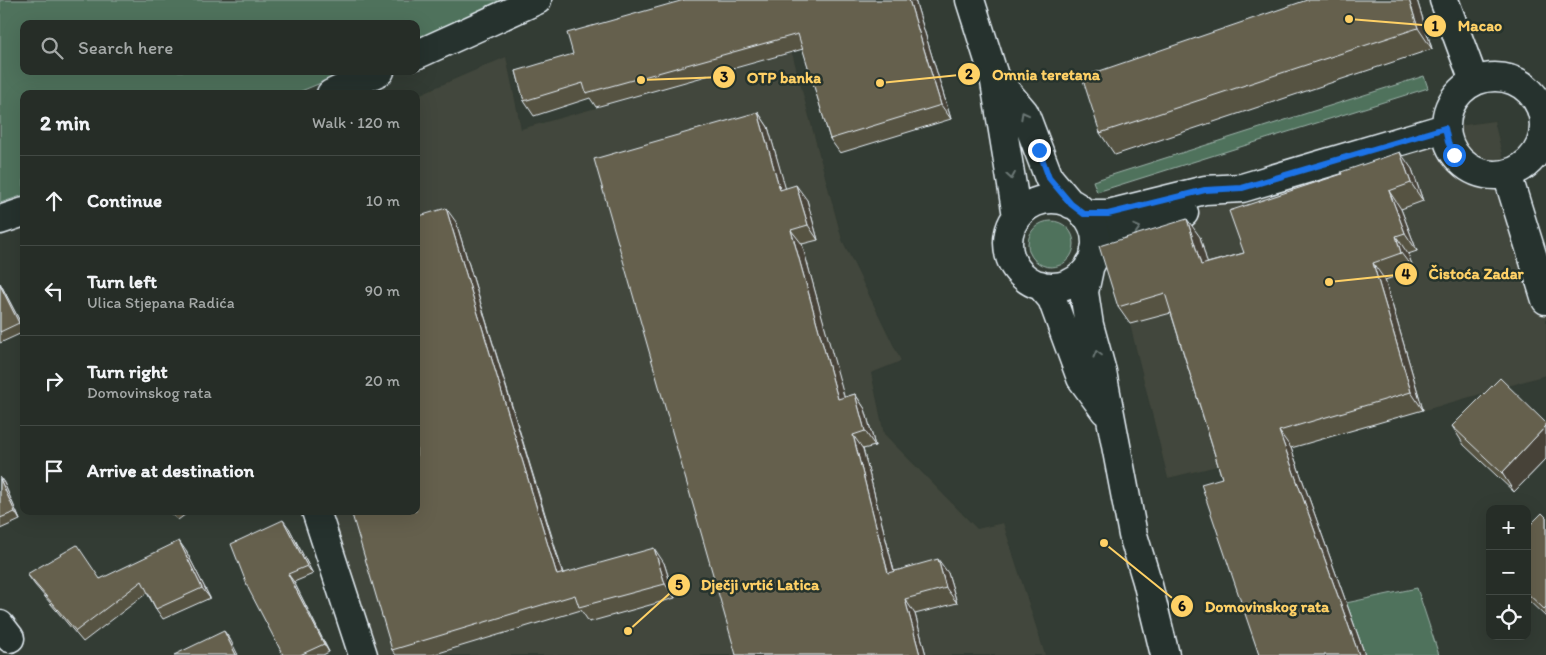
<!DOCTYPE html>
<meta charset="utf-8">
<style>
:root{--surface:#262d27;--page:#2e352f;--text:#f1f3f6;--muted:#a4a8a7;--line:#424944}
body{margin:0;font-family:Itim,sans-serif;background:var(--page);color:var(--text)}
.controls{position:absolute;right:15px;bottom:15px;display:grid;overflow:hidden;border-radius:10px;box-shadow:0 5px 20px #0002}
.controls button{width:45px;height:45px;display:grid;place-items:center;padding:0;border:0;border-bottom:1px solid var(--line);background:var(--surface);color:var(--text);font:25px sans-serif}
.stop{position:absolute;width:15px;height:15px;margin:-11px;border:4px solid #1a73e8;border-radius:50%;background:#fff}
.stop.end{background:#1a73e8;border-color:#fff;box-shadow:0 1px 5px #0008}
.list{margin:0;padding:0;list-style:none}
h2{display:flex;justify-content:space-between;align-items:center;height:65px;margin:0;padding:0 20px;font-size:21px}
h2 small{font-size:16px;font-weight:400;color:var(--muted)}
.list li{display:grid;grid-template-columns:32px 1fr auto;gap:15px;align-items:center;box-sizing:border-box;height:90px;padding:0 20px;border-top:1px solid var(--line)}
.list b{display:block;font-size:19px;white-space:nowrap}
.list p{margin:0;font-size:16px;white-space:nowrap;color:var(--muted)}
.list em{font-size:16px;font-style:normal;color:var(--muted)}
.icon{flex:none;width:28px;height:28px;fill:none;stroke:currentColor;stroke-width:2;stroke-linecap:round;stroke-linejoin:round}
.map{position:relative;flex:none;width:1546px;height:655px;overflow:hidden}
.search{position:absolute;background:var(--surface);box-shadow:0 5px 20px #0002;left:20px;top:20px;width:400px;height:55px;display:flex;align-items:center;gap:12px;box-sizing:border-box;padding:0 18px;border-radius:10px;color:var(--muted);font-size:19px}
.panel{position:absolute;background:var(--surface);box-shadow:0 5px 20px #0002;left:20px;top:90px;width:400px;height:425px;border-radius:10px}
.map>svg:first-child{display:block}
.built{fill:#42473c}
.green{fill:#50725c;stroke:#9cb2aa}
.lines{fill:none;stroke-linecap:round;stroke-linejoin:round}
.minor-casing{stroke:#e8f1f8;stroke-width:31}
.secondary-casing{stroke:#e8f1f8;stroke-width:31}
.minor{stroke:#26332d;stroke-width:28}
.secondary{stroke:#26332d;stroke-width:28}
.wall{fill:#575343;stroke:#e8f1f8}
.shaded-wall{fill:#474337;stroke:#e8f1f8}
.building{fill:#65604e;stroke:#e8f1f8}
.oneway{stroke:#6a7674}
.route{stroke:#1a73e8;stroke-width:6}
.leader{fill:none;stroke:#ffd166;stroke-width:2}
.callout-dot{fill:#ffd166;stroke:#26332d;stroke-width:2}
.mark-label{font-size:15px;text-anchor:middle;font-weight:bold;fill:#111}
.callout-label{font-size:16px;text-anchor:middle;font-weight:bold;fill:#ffd166;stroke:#26332d;stroke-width:5;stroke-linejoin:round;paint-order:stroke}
</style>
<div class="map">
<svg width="1546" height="655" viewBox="0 0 1546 655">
<rect width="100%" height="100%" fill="#333c34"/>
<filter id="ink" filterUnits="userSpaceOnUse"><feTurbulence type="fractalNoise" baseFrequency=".02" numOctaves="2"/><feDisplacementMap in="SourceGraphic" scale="10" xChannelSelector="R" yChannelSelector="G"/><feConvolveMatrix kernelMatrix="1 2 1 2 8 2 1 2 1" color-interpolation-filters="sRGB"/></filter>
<g filter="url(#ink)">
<!-- built -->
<path class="built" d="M792,53L842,240L901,361L871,373L884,434L977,529L1003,523L1045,655H363L316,511H416V96L506,57L521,129Z
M1494,121L1507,174L1546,300V375L1304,445L1168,478L1130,324L1112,264L1161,220L1216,204L1242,188L1445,128Z"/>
<!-- green -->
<path class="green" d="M0,0H526L416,44V24H24V71H350L294,94H24V195L0,203Z
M1424,76L1428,88L1097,192L1093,181Z
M1028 244a23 23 0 1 1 46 0a23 23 0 1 1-46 0Z
M1417,588L1439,655H1365L1346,603Z"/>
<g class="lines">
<!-- minor casing -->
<g class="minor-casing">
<path id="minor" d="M1444,0L1474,81
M416,55L537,0
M1446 126a49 49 0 1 1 98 0a49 49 0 1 1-98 0Z
M331,94L380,71
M1507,174L1546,300
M1084,214H1108L1205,190L1242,188L1445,128
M0,220L24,212
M1095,250L1116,234L1184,213
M316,511L363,655
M0,625L10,638"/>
</g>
<!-- secondary casing -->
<g class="secondary-casing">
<path id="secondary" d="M970,0L994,76L1017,216
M995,78L1024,112L1049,178L1071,204
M1008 243a44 44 0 1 1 88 0a44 44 0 1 1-88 0Z
M1090,264L1084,292L1089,325L1102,372L1133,535L1147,581L1165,655
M1040,285L1052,299L1081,378L1105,411"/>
</g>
<!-- minor -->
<use href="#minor" class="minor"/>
<!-- secondary -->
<use href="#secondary" class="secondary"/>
</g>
<!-- wall -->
<path class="wall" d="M915,0L951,119L840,153L830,139L803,49L596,107L590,98L534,116L524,101L516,71Z
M1417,0L1432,49L1115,155L1100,133Z
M758,112L768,127L785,188L807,200L818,240L802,244L844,398L855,394L865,409L875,446L863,449L894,571L948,573L957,603L915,614L926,655H736Z
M1412,169L1423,201L1401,209L1417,251L1408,254L1414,270L1385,280L1423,410L1291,448L1365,655H1259L1222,478L1171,313L1130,324L1118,307L1200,237L1207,263L1244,253Z
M456,222L563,573L664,563L675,598L589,622L581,610L432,655H396L392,650Z
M0,283L24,329V332L0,343Z
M1546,423V459L1514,492L1464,445L1452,426Z
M0,477L4,483L20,520L0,529Z
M168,511H190L178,520Z
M1546,517V617L1527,599V528Z
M289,528L313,574L294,582L329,652L323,655H283Z
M186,551L210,598L163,619L156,609L147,593L83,642L35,585L27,574L100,579Z"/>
<!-- shaded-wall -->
<path class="shaded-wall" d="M909,0H915L951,119L941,105Z
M1409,0H1417L1432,49L1418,28Z
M758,112L768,127L790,204L780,190Z
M1400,152L1412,169L1423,201L1411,183Z
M796,185L807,200L818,240L808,225Z
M1389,191L1401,209L1417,251L1405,233Z
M446,208L456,222L567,589L557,575Z
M1187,219L1200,237L1213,283L1201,265Z
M791,230L802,244L849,414L838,399Z
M1396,236L1408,254L1414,270L1401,253Z
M1373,263L1385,280L1423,410L1411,392Z
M0,283L24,329L19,323L0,285Z
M855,394L865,409L875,446L865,431Z
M1546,426V459L1514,492L1502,473Z
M1279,431L1291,448L1365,655H1359Z
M853,435L863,449L898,587L888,573Z
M0,477L4,483L20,520L15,512L0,479Z
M283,520L289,528L313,574L307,566Z
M179,541L186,551L210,598L202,588Z
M654,548L664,563L675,598L665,584Z
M938,559L948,573L957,603L946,588Z
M288,574L294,582L329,652L324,644Z
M905,599L915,614L926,655H920Z
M224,631L230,639L238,655H236Z"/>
<!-- building -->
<path class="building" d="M684,0H909L941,105L830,139L798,34L586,93L583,83L524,101L516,71L573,54L567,33Z
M1307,0H1409L1418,28L1100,133L1082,77Z
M758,112L780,190L796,185L808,225L791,230L838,399L855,394L865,431L853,435L888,573L938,559L946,588L905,599L920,655H736L594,159Z
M1400,152L1411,183L1389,191L1405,233L1396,236L1401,253L1373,263L1411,392L1279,431L1359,655H1259L1201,484L1222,478L1165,293L1118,307L1099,246L1187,219L1201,265L1244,253L1229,211L1342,174L1341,172Z
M446,208L557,575L654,548L665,584L579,607L575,595L392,650L351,511H416V217Z
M0,285L19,323L0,332Z
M1500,378L1546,423V426L1502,473L1452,426Z
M0,479L15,512L0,518Z
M1542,513L1546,517V607L1544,609L1527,593V528Z
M283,520L307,566L288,574L324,644L300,655H283L249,590L231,544Z
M179,541L202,588L156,609L142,581L76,631L27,574L77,545L100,579Z
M224,631L236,655H174Z"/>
<!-- one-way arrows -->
<defs><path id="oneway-chevron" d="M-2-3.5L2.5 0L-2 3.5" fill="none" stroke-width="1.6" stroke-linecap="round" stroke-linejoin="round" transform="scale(1.25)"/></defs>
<g class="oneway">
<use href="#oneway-chevron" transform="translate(1024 115) rotate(-118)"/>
<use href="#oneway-chevron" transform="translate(1011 176) rotate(81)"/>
<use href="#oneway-chevron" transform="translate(1137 228) rotate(-17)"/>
<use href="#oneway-chevron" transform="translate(1097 354) rotate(-105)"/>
</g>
</g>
<g class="lines" filter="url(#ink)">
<!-- route -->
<path class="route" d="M1039,150L1049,178L1071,204L1084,214H1108L1205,190L1242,188L1445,128L1448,142L1454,155"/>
</g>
<!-- callouts -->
<path class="leader" d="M1349 19L1435 26M880 83L969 74M641 80L724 77M1329 282L1406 274M628 631L679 585M1104 543L1182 606"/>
<g class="callout-dot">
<circle cx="1349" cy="19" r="5"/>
<circle cx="880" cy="83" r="5"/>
<circle cx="641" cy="80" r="5"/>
<circle cx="1329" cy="282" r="5"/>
<circle cx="628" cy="631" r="5"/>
<circle cx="1104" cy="543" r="5"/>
<circle cx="1435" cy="26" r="12"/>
<circle cx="969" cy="74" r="12"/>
<circle cx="724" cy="77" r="12"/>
<circle cx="1406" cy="274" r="12"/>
<circle cx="679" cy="585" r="12"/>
<circle cx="1182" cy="606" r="12"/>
</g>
<g class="mark-label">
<text x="1435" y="31">1</text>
<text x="969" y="79">2</text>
<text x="724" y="82">3</text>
<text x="1406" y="279">4</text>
<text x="679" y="590">5</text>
<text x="1182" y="611">6</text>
</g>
<g class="callout-label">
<text x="1480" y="31">Macao</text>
<text x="1046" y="80">Omnia teretana</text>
<text x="784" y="83">OTP banka</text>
<text x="1476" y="279">Čistoća Zadar</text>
<text x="760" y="590">Dječji vrtić Latica</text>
<text x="1267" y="612">Domovinskog rata</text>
</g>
</svg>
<div class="controls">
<button>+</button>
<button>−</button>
<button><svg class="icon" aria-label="locate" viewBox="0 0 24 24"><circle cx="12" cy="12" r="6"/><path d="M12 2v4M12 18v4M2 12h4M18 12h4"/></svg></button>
</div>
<div class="stop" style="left:1454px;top:155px"></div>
<div class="stop end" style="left:1039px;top:150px"></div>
<div class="search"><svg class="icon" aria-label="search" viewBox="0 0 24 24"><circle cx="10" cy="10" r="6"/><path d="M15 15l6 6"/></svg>Search here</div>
<section class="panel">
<h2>2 min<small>Walk · 120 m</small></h2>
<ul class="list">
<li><svg class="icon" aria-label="ahead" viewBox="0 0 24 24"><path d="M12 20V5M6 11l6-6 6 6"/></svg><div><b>Continue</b></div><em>10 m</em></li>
<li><svg class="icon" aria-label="left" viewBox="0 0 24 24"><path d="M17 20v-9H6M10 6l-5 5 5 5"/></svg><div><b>Turn left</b><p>Ulica Stjepana Radića</p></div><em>90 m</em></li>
<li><svg class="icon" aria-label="right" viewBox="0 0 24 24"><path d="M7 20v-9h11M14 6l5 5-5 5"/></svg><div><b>Turn right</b><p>Domovinskog rata</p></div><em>20 m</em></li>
<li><svg class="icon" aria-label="arrive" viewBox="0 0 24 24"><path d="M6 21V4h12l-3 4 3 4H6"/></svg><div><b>Arrive at destination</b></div></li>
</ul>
</section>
</div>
